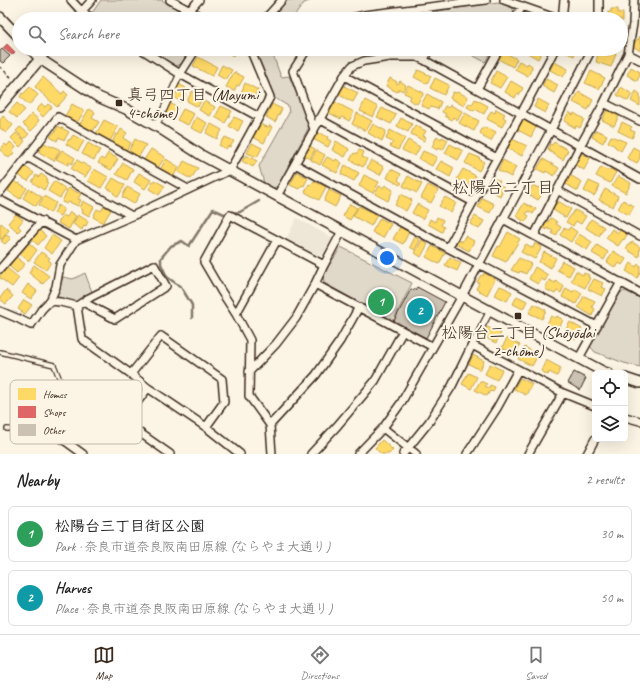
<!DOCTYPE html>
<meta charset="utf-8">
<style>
:root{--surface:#fff;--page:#f2f2f2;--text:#222;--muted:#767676;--line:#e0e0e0;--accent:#3b2a1e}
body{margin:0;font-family:Caveat,"Klee One",sans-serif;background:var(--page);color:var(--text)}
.controls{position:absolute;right:12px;bottom:12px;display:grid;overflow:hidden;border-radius:6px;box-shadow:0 4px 16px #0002}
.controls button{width:36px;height:36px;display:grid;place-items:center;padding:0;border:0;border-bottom:1px solid var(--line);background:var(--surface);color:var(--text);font:20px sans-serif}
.you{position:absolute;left:387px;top:258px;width:14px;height:14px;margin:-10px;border:3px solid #fff;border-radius:50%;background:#1a73e8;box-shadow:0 0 0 6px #1a73e833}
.badge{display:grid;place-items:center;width:26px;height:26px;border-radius:50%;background:var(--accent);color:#fff;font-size:13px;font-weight:700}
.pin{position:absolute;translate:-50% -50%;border:2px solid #fff;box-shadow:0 1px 4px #0006}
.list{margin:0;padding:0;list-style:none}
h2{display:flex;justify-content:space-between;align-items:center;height:52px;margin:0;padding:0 16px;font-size:17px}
h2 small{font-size:13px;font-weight:400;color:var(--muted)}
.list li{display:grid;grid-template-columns:26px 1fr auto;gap:12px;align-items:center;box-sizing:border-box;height:56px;margin:0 8px 8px;padding:0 8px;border:1px solid var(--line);border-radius:6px}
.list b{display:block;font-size:15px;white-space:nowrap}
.list p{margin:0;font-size:13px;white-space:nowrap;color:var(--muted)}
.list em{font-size:13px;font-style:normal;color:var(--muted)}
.icon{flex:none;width:22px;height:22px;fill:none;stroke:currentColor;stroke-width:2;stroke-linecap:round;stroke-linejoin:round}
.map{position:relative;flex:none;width:640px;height:454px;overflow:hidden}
.search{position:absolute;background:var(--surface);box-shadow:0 4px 16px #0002;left:12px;right:12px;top:12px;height:44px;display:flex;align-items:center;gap:10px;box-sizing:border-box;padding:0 14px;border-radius:22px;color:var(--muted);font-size:15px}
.sheet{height:180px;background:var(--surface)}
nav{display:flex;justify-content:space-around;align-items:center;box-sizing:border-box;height:56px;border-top:1px solid var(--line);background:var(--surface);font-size:11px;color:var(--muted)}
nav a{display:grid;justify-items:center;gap:2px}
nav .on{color:var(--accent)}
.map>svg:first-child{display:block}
.built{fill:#eee6d6}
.green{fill:#e0d8c8;stroke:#8e8173}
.homes{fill:#ffd966;stroke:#c4a450}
.shops{fill:#e06666;stroke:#ae5450}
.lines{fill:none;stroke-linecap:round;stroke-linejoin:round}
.stream{stroke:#85796b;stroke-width:2.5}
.building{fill:#ccc2b3;stroke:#3b2a1e}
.service-casing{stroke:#3b2a1e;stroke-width:6}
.pedestrian-casing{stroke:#3b2a1e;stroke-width:8}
.minor-casing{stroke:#3b2a1e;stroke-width:10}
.tertiary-casing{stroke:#3b2a1e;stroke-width:12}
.path{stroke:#3b2a1e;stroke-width:1.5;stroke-dasharray:3 3;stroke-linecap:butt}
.service{stroke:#fcf5e5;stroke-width:3.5}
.pedestrian{stroke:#fcf5e5;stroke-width:5.5}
.minor{stroke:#fcf5e5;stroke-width:7}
.tertiary{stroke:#fcf5e5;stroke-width:9}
.poi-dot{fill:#3b2a1e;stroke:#fcf5e5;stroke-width:1.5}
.labels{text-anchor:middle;stroke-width:4;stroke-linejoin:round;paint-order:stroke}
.poi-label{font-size:16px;fill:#3b2a1e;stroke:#fcf5e5;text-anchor:start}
.neighbourhood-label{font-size:17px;fill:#3b2a1e;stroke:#fcf5e5}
.key{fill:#fcf5e5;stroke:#c2b8a9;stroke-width:1}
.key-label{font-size:11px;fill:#3b2a1e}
</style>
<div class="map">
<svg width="640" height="454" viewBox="0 0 640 454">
<rect width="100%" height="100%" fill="#fcf5e5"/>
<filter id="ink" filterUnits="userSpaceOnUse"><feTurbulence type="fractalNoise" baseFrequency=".025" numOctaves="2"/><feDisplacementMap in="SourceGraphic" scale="8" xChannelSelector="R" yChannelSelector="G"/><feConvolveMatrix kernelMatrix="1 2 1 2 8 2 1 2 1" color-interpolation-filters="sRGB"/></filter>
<g filter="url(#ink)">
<!-- built -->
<path class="built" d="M297,218L332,238L324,254L319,256L286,239Z"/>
<!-- green -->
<path class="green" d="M101,0H162L192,19H101L92,13Z
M286,0H312L304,3L292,19H270Z
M498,2L512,6L514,13L511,19H433L432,15L437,11Z
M147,49H191L181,64L176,66Z
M254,49H274V58L281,77L289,76L310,125L278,186L273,188L264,183L259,166L289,113L288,106L273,97Z
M461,49H493L485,62Z
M341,247L412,283L393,321L324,283L323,275Z
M85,273L92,292L86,295L78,303L56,296L63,277L73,279Z
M625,291L640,298V367L624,363L595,352L590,346L620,293Z"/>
<!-- homes -->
<path class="homes" d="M611,9H618V13H623V21H621V19H607L608,12H611Z
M640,36V51L633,46L637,39L638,40Z
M221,49H236L233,56Z
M525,49H542L543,50L538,59L524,51Z
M560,49H576L574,56L560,50Z
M502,51L517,59L513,67L498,59Z
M610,52L616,54L611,67L596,62L598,53L609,56Z
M198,57L217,67L212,76L193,66Z
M519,61L527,65L528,63L532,66V68L528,76L515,69Z
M554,62L568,69L563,77L550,70Z
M222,65L232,70L226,80L217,75Z
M631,67L640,72V75L637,81L627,75Z
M418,70L431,76L427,84L414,77Z
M496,71L507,77L500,88L490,83Z
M591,71L605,78L599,89L585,83Z
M234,72L244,77L239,86L237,85L234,91L226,87Z
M43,77L62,94L64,91L68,95L57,107L35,87Z
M390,78L397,82L396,83L398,84L400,81L406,85L403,91L399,89L397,92L386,86Z
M435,78L449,85L444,95L430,88Z
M546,79L558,85L554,93L542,86Z
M511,81L523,88L519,95L517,94L515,98L505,92Z
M177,83L186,88L183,93L186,95L182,102L171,96Z
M245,83L258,90L253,99L241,93Z
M342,85L358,93L353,102L337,94Z
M408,85L424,93L417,104L409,100L411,96L404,93Z
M30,87L38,95L29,105L20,97L22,93L23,94Z
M621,87L632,94L628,101L617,95Z
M192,91L203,96L198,107L187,101Z
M636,91L640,94V106L631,101Z
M453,92L457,93L458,92L468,97L464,106L450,98Z
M579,92L593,100L588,110L573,102Z
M427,94L441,102L438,109L430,107L429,109L421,105Z
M475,99L488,106L484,114L475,109L474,111L467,107L469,103L472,105Z
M538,99L549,105L545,113L534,107Z
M365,100L378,107L373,117L360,111Z
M204,101L215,107L210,116L199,110Z
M335,102L354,112L349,121L342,117L341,119L329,113Z
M17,103L25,110L17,118L9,112Z
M170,103L178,108L173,118L165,113Z
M42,104L45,107L48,104L52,107L43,117L36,110Z
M72,104L84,111L77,123L65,116Z
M272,104L282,109L275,122L266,117Z
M450,105L462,111L458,120L453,117L452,120L445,116L446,114L442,112L445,106L449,108Z
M221,106L232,111L225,123L215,117Z
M382,108L396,115L391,124L377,117Z
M89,109L95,112L92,118L99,122L93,131L80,124Z
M183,109L194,114L188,125L177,120Z
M496,109L505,114L503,117L506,119L502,127L487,119L491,111L495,113Z
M607,110L619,116L614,126L602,120Z
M569,112L573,115L574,113L584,119L580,128L576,126L575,128L564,121Z
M357,113L372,121L366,131L352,124Z
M465,113L479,121L474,131L459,123Z
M32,114L39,120L37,123L38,124L31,131L23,124Z
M3,116L13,125L6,133L0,128V120Z
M196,117L207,123L202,133L191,128Z
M234,117L243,121L238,131L229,126Z
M401,118L412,124L408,132L397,126Z
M522,118L537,125L531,137L516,129Z
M104,120L118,127L110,141L96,134Z
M622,122L632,127L630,130L635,132L632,138L618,131Z
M211,124L222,130L217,139L206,133Z
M260,124L266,127V126L269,127L270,125L272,127L264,143L253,137Z
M373,124L386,131L382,141L368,133Z
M415,125L426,131L423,136L426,137L424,141L411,134Z
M58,126L69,132L64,140L59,137L57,141L50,137L54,132H55Z
M20,127L29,134L24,139L16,131Z
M483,127L487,129L488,128L496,132L491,141L483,137L484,136L480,133Z
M121,129L127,133L123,138L131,143L126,151L112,143L116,134L118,135Z
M390,130L405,138L398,150L390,146L393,142L386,139Z
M596,130L607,135L603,143L592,137Z
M317,132L328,137L327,139L331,141L328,147L313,139Z
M16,133L25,141L20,147L11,138Z
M73,135L84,141L78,151L66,144L69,139L70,140Z
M437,136L441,139L442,137L448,140L443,150L438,148L437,150L432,147Z
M611,136L626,142L621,151L615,147V146L608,142Z
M225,137L234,141L230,147L228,146L226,149L219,145L222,140H223Z
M135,139L146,145L138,158L128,152Z
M512,139L527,146L522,156L507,148Z
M408,140L420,147L415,156L402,150Z
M336,141L349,149L345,157L332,150Z
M10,142L16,147L13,151L14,153L9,158L0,150L5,144L7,146Z
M554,142L568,150L563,160L549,151L550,150L548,149L550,144L552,145Z
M44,143L52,147L53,146L60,150L54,161L39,152Z
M88,143L100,150L94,160L82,154Z
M252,143L262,148L257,157L247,153Z
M450,144L463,151L458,160L445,153Z
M308,145L315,149L310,159L303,155Z
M633,147L640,151V158L637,163L627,158Z
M151,149L165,157L158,168L144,160Z
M62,150L75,158L72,164L69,162L68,165L56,159Z
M316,150L325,155L320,165L311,160Z
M359,150L364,152L362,157L367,159L363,167L350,160L354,153L356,154Z
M423,151L437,157L432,166L419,159Z
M108,153L118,159L111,170L98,163L101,158L104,160Z
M581,153L590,158L584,170L575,165Z
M470,154L480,158L479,159L484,162L479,171L465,163Z
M246,155L257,161L253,167L242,161Z
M327,157L335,161L336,159L342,163L337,173L322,165Z
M166,159L179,167L173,177L160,170Z
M543,159L559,168L554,176L546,171L545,173L537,169Z
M77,160L91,168L85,177L71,169Z
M371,160L384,167L380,175L367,168Z
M503,160L516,167L511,177L498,170Z
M184,161L198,168L191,179L178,172Z
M441,161L454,168L450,177L436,169Z
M123,163L133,169L127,180L116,174Z
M345,165L359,173L354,181L341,174Z
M24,166L34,173L28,181L18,175Z
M601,167L609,171L610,169L616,172L610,183L596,176Z
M94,169L108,177L101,188L88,181Z
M391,169L401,174L398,180L402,183L400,185L387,178Z
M463,169L476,176L470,186L457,179Z
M297,172L308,178L304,186L302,185L299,189L290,185Z
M139,173L151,180L145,189L134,182Z
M41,174L48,179L46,182L48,183L44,190L32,182L36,175L39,177Z
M568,174L582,182L578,191L564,183Z
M364,175L379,182L373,193L359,186Z
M408,176L422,184L417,193L403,186Z
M618,176L631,183L626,193L612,186Z
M491,177L500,181L498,184L504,187L500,196L495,193L496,191L486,186Z
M113,178L125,185L118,197L113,193L114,192L107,188Z
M154,180L165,186L159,195L149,189Z
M14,181L18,184L19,183L27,188L20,199L8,191Z
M54,181L66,189L60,198L48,191Z
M314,181L326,187L319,200L305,192L309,184L311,185Z
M589,181L600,186L594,196L584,191Z
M385,185L393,190L388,201L375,194L379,186L383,188Z
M428,185L438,190L431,203L421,198Z
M533,185L538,188L539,187L545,190L538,200L528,194Z
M127,187L140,194L134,204L122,197Z
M68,188L81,194L78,199L81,200L78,206L69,202L67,204L62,202Z
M29,189L42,197L36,206L23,198Z
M605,189L618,196L613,207L599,200Z
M329,190L341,196L335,207L324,201Z
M401,194L412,200L406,211L395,205Z
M44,196L56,203L50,213L39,205Z
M445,197L456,203L451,213L439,206Z
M482,198L494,204L490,213L478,207Z
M623,200L634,206L629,215L618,209Z
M83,201L94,207L89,216L82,212L83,210L80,208Z
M558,201L571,209L566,218L550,208L554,202L557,204Z
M524,203L529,206V205L536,209L533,214L528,211L526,214L529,216L525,222L516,216Z
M350,204L357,208L350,220L343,216Z
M417,204L428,210L423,219L412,213Z
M58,205L64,209L60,216L54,213Z
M104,206L111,210L103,223L93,217L97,209L101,211Z
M359,206L377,215L371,226L353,216Z
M575,210L586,216L581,224L576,221L573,226L566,222Z
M70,212L76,216L69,229L58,223L63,215L67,217Z
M16,214L23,220L18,226L21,229L18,232L8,223Z
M78,215L88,221L86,226L84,225L82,230L73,224Z
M475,216L484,221L479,229L470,224Z
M437,217L443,220L441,225L444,227L442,232L428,224L430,219L435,222Z
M380,218L391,224L383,238L372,232Z
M551,218L557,222L556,224L561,227L556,236L552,233L553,231L547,228V230L542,227L546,221L548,222Z
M591,219L604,227L599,236L586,228Z
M1,223L9,230L2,239H0V225Z
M400,227L409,232L403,244L393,239Z
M570,227L577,232L571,242L560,235L564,228L568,230Z
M38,229L46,236L38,245L30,238Z
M612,229L618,233L620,230L627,234L624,240L623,239L618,246L606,238Z
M508,232L520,239L506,262L493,256L498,246L500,247Z
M579,234L592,242L587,250L574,242Z
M6,235L11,238L5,244L1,241Z
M52,235L61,241L52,254L44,248Z
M465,236L474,241L469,251L456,244L458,240L462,242Z
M415,237L420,240L415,250L410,247Z
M422,240L428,244L421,257L415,253Z
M632,242L640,247L639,257L626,249L630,243L631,244Z
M29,243L37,250L29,261L20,254Z
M535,243L542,247L535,259L521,252L526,244L533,248Z
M597,245L608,252L604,260L592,253Z
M432,246L445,253L439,264L426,257Z
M613,251L626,259L622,265L619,263L616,268L607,262Z
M41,252L50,258L48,260L51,262L46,270L34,262Z
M544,252L556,258L551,268L539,262Z
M16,257L25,264L17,273L9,266Z
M450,257L461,263L457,271L445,265Z
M519,258L531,264L526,274L520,271L519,273L511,270Z
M562,261L574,267L569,276L557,270Z
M631,263L636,267L638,264L640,265V273L637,278L626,271Z
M34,265L49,276L43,284L29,273Z
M535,267L548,275L545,281L541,279L538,284L529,279Z
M7,268L19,278L12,287L0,278V276Z
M576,271L583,275L584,273L589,275L588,277L590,278L585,288L571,281Z
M484,273L495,279L487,295L476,289L479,283L477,282L481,275L483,276Z
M594,279L603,283L601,287L606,289L602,296L588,289Z
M549,280L555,283L556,281L564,286L561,293L557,291L555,294L545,289Z
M28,284L37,291L31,299L22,293Z
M500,286L505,288L512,292L507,301L495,295Z
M566,288L573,292L575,289L582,293L576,304L562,297Z
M6,290L13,296L6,304L0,299V298Z
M517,296L527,301L523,309L513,304Z
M584,296L595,301L592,307L595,309L592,316L578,307Z
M24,300L32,305L25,314L18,309Z
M534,304L546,310L542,319L529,313Z
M551,316L556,318L557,316L563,320L558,330L547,324Z
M570,322L582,329L576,339L564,333Z
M487,327L501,333L496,343L482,336Z
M507,338L520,345L515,354L502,348Z
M525,347L538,355L532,366L518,359Z
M473,355L484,361L480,370L469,364Z
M546,360L561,368L557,376L549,372L548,375L541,371Z
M490,364L502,370L497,380L485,374Z
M468,373L477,377L471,389L462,384Z
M520,378L532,384L526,395L514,389Z
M480,381L487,384L485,386L489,388L490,385L495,387L493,392L490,391L487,396L475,390Z
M382,440L393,450L389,454H381L375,448Z"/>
<!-- shops -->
<path class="shops" d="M7,44L15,52L12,55L3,48Z"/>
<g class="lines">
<!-- stream -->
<path class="stream" d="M192,318V305L181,287L167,277L161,264V258L171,246L182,241L189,246L213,209L224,214L240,212L259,201"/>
</g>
<!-- building -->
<path class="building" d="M2,49L10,56L3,63L0,61V51Z
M417,287L445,302L426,338L394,321L411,289L415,290Z
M574,372L586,378L580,390L568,383Z"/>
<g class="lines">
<!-- service casing -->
<g class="service-casing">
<path id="service" d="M0,352L54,365L62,385L77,395L123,421
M7,429L54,433L77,395"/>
</g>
<!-- pedestrian casing -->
<g class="pedestrian-casing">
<path id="pedestrian" d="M156,126L180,74
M472,345L490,311"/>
</g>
<!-- minor casing -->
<g class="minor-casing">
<path id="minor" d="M71,0L82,12L94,19
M170,0L205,19
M504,0L558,19
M428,8L430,19
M189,11L199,0
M75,19L92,0
M265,19L282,0
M347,19L364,15L486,0
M515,19L522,6
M562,19L564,0
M599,19V0
M141,49L180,74L259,117
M307,49L293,71L314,129
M628,54L640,60
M40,59L49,49
M424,60L429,49
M180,74L196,49
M344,76L497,158
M477,89L499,49
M604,103L640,121
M319,119L473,202
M27,157L132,216
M295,164L448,248L597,326
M557,190L640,236
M0,192L58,117L188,189
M277,196L344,76L352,66L364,61L390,57H417L424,60L640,179
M0,200L76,240L132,216L230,170L270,97L250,49
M503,219L640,293
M534,236L580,146L604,103L628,54L633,24L634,0
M448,248L497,158L521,114L555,49
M0,269L42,221
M315,284L324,265L342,231
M50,301L60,302L77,306L89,298L154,265L166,286L115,319L83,302
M77,306L82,339L131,374L148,388L206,427L240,454
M0,311L19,319L31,325L42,309L50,301L56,287L60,265L76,240
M236,314L277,240
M579,358L621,282
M249,372L276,344L296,318L315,284L433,347
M131,374L161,336L222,379L224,402L206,427
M148,388L123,421L170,454
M563,393L595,406
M625,417L640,421
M270,425L316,375L340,341L359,307
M383,428L416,454
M54,433L83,454
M272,454L270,425L249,396L250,340L236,314L221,291L204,262L230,215L324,265
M311,454L337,426L375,381L403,331
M358,454L383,428L401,403L462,296L551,130L571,90L592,49
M403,454L429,422L452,386L472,345L563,393L528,454
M467,454L497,408L518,370
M587,454L595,439"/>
</g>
<!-- tertiary casing -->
<g class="tertiary-casing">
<path id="tertiary" d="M0,17L19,37
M31,49L40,59L98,97L126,109L156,126L201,155L462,296L604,372L608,373
M0,106L40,59
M625,378L640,383"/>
</g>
<!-- path -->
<path class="path" d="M0,67L12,78"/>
<!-- service -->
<use href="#service" class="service"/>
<!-- pedestrian -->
<use href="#pedestrian" class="pedestrian"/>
<!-- minor -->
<use href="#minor" class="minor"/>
<!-- tertiary -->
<use href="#tertiary" class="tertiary"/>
</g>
</g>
<!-- markers -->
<g class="poi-dot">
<rect x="115" y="99" width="8" height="8" rx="2"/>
<rect x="514" y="312" width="8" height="8" rx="2"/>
</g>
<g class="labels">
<!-- poi labels -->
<g class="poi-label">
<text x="127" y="100">真弓四丁目 (Mayumi<tspan x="127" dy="18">4-chōme)</tspan></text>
<text x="518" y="338" text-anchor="middle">松陽台二丁目 (Shōyōdai<tspan x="518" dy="18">2-chōme)</tspan></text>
</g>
<!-- neighbourhood labels -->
<g class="neighbourhood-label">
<text x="503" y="193">松陽台二丁目</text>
</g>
</g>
<!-- legend -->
<rect x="10" y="380" width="132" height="64" rx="6" class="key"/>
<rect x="18" y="388" width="18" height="12" fill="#ffd966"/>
<rect x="18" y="406" width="18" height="12" fill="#e06666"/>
<rect x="18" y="424" width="18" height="12" fill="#ccc2b3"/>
<g class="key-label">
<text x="43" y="398">Homes</text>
<text x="43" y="416">Shops</text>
<text x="43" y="434">Other</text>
</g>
</svg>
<div class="controls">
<button><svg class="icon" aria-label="locate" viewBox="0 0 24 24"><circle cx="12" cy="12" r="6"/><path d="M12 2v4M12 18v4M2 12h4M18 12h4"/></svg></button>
<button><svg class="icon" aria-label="layers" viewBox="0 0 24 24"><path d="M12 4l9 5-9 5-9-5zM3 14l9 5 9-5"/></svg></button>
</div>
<div class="you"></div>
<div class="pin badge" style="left:381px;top:302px;background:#2e9e5b">1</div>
<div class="pin badge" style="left:420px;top:311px;background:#0f9aa8">2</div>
<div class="search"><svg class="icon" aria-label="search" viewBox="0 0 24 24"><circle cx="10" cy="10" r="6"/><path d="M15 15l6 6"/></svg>Search here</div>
</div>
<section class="sheet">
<h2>Nearby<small>2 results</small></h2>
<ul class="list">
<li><span class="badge" style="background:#2e9e5b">1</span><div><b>松陽台三丁目街区公園</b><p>Park · 奈良市道奈良阪南田原線 (ならやま大通り)</p></div><em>30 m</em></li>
<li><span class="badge" style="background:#0f9aa8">2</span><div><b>Harves</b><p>Place · 奈良市道奈良阪南田原線 (ならやま大通り)</p></div><em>50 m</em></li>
</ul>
</section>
<nav>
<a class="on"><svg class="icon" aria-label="map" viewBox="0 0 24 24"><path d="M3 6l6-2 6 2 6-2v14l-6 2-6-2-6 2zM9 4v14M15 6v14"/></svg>Map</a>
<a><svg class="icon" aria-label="directions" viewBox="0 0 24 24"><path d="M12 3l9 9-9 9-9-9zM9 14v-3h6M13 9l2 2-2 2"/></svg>Directions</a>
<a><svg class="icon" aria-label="saved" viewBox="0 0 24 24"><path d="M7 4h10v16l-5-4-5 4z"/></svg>Saved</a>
</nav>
